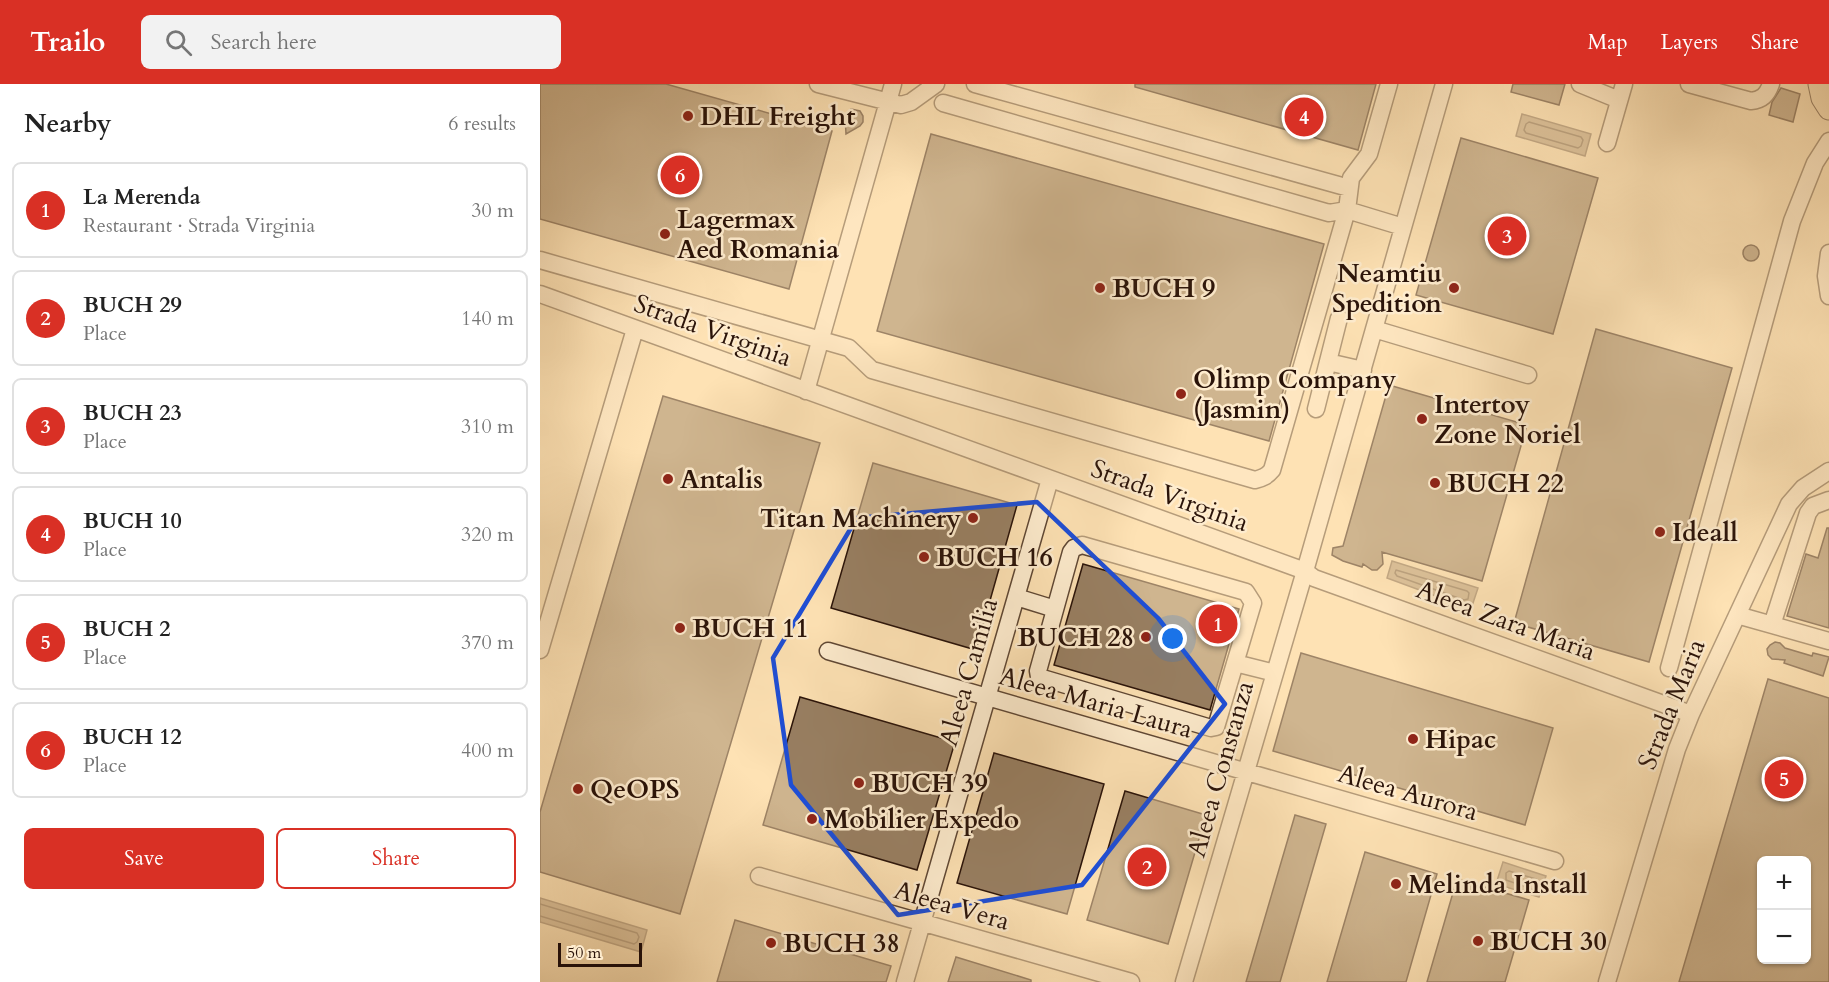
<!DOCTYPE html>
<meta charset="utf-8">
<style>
:root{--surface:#fff;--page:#f2f2f2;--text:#222;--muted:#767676;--line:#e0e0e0;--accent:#d93025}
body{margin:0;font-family:Cardo,serif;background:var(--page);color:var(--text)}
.controls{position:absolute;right:18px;bottom:18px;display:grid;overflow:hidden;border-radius:9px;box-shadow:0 2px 4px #0004}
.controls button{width:54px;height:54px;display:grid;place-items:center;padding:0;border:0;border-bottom:2px solid var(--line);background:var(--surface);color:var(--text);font:30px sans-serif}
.scale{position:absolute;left:18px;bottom:15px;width:84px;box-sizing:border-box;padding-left:6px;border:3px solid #2a1309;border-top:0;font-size:16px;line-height:21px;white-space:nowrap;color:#2a1309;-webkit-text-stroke:4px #feecce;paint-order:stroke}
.you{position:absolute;left:633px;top:555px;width:21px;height:21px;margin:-15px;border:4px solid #fff;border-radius:50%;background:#1a73e8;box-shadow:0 0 0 9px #1a73e833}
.badge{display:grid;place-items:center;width:39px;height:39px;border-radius:50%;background:var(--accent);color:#fff;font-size:20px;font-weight:700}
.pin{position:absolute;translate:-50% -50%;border:3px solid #fff;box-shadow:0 2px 6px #0006}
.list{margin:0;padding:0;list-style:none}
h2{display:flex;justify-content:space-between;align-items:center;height:78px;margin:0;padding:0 24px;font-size:26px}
h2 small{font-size:20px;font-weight:400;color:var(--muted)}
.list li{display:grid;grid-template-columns:39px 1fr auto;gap:18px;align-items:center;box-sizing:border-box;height:96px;margin:0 12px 12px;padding:0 12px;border:2px solid var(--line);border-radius:9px}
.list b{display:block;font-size:22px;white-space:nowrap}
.list p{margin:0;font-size:20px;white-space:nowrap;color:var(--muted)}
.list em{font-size:20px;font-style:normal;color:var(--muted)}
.actions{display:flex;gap:12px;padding:18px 24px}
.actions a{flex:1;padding:14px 0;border:2px solid var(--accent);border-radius:9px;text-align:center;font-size:21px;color:var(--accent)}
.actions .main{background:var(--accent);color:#fff}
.icon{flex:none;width:33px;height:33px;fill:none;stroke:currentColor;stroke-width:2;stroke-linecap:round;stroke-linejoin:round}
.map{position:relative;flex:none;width:1289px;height:898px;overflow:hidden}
header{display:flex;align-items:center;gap:36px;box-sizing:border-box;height:84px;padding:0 30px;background:var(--accent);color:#fff}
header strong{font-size:28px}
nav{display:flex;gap:33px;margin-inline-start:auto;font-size:21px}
.search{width:420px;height:54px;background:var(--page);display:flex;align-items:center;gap:15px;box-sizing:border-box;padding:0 21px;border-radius:9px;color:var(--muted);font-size:22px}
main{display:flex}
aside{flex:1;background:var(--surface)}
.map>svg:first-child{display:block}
.water{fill:#b69c7a;stroke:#7e654d;stroke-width:1.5}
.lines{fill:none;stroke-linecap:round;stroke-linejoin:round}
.shore{stroke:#705842;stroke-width:1.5}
.building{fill:#987f62;stroke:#2a1309;stroke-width:1.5;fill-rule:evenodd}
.minor-casing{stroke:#5f4734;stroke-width:19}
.major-casing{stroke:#2a1309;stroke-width:23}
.minor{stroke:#feecce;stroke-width:16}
.major{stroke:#fee2b4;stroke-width:21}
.marked{fill:none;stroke:#1d4ed8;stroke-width:4.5;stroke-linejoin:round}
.poi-dot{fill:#8f2418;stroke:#feecce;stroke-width:2}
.labels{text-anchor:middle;stroke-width:5;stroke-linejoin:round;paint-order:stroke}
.poi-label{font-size:26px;font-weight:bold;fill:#2a1309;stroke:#feecce;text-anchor:start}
.street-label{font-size:26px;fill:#2a1309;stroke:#feecce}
</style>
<header>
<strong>Trailo</strong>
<div class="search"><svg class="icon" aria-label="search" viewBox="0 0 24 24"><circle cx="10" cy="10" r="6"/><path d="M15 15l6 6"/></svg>Search here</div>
<nav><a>Map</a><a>Layers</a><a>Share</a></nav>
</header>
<main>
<aside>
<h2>Nearby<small>6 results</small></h2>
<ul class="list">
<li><span class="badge">1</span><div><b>La Merenda</b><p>Restaurant · Strada Virginia</p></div><em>30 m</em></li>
<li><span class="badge">2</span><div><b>BUCH 29</b><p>Place</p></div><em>140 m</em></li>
<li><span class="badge">3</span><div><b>BUCH 23</b><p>Place</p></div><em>310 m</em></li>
<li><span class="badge">4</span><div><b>BUCH 10</b><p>Place</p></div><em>320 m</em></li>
<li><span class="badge">5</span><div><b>BUCH 2</b><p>Place</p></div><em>370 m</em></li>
<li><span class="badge">6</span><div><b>BUCH 12</b><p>Place</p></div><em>400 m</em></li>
</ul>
<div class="actions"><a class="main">Save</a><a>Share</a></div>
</aside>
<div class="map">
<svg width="1289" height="898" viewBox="0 0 1289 898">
<rect width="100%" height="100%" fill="#fee2b4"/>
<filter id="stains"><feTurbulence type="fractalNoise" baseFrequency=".00333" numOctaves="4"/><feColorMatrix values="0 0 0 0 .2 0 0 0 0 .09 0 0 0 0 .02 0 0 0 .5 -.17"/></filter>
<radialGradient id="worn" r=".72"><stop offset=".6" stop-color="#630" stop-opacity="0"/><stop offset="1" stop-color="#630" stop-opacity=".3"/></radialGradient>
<!-- water -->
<path class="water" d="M982,30L1051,50L1045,72L976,52Z
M852,477L938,504L931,525L847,494Z
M963,778L1006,792L999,813L956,800Z
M0,814L107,846L101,868L0,838Z"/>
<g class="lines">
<!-- shore -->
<path class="shore" d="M989,38L1041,53L1043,56L1041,62L1038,64L986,49L984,46L986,40Z
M856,486L927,507L929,509L928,515L924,516L857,492L855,489Z
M969,787L996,795V804L992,805L966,796V789Z
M0,820L97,849L99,853L97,858L94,860L0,832"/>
</g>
<!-- building -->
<path class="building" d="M0,0H126L292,47L249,205L0,135Z
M595,0H836L818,66L595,3Z
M973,0H1025L1019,21L971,8Z
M1241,4L1260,10L1253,38L1229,31L1232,18Z
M311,25L320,27L323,32V38L320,42L306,50L305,32Z
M391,50L784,160L729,357L337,247Z
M921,54L1058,94L1013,250L876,211Z
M1203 169a8 8 0 1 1 16 0a8 8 0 1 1-16 0Z
M1056,245L1192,284L1109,578L974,539Z
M849,301L987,341L942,497L842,468L843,480L837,486H832L823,480L822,483L803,477L792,471L793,464L803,462Z
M123,312L280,359L140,830L0,788V728Z
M333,379L477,421L436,566L291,524Z
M1287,444H1289V544L1247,532L1266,470L1278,474Z
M543,480L699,525L670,626L514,581Z
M1235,558L1240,559L1245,564L1272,572L1273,569L1289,573L1283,592L1244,579L1245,576L1232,575L1228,571L1227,565L1230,561Z
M761,569L1013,644L985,741L733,667Z
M1228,595L1289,614V898H1139ZM1221,777H1266V876H1221Z
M260,613L415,658L377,786L223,741Z
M454,669L564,700L527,830L417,799Z
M585,707L666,731L628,860L547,836Z
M755,731L786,740L740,898H706Z
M825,768L897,790L866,898H787Z
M917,795L989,816L965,898H887Z
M195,836L351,882L346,898H177Z
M416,873L491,896V898H408Z"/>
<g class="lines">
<!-- minor casing -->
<g class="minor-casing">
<path id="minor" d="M278,0L361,21L371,18L396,0
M435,0L809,104
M1040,0L1079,16
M1149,0L1211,17C1222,16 1227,11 1231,0
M403,19L789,129L807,126L863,143
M1067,59L1084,0
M1289,169L1286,192L1289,212
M0,176L309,264L332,286L715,396C723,394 727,392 732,386L807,126L811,94L829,70L849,0
M0,210L765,487L774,494L1151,630
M834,245L988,291
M788,278L823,286
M266,307L353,0
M776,325L799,234
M542,461L706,508L713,519L676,643L671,644L499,593L498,587L531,468L534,464Z
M476,513L515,525
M1197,531L1289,557
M1232,541L1268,429L1273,422L1289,416
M0,566L95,245
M288,567L1015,777
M695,579L735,589
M1129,584L1252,137L1275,79L1289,57
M219,792L591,898
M365,898L510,395
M644,898L765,487L904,0
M1067,898L1137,665L1151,630L1249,420L1263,404L1289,387"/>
</g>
<!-- major casing -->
<g class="major-casing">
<path id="major" d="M1279,0L1282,14L1289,25"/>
</g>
<!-- minor -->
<use href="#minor" class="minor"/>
<!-- major -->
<use href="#major" class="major"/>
</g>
<!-- marked area -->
<path d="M0 0H1289V898H0ZM497,418L618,534L685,620L542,801L358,831L251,701L233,574L317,434Z" fill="#fee2b4" fill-opacity=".55" fill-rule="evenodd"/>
<path class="marked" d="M497,418L618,534L685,620L542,801L358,831L251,701L233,574L317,434Z"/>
<!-- markers -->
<g class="poi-dot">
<circle cx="148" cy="32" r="6"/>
<circle cx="125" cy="150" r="6"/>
<circle cx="560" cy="204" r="6"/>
<circle cx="914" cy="204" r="6"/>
<circle cx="641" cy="310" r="6"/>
<circle cx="882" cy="335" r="6"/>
<circle cx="128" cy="395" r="6"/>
<circle cx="895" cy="399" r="6"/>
<circle cx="433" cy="434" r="6"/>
<circle cx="1120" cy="448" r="6"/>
<circle cx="384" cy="473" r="6"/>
<circle cx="140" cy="544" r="6"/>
<circle cx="606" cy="553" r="6"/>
<circle cx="873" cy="655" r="6"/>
<circle cx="319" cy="699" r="6"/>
<circle cx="38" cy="705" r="6"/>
<circle cx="272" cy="735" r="6"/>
<circle cx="856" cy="800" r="6"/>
<circle cx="938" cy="857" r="6"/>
<circle cx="231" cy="859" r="6"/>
</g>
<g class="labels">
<!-- poi labels -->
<g class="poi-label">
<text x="160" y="41">DHL Freight</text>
<text x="137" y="144">Lagermax<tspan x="137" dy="30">Aed Romania</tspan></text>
<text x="902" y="198" text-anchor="end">Neamtiu<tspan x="902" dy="30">Spedition</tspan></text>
<text x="572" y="213">BUCH 9</text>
<text x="653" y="304">Olimp Company<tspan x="653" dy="30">(Jasmin)</tspan></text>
<text x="894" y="329">Intertoy<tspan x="894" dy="30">Zone Noriel</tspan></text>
<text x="140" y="404">Antalis</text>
<text x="907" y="408">BUCH 22</text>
<text x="421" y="443" text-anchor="end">Titan Machinery</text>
<text x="1132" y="457">Ideall</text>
<text x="396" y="482">BUCH 16</text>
<text x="152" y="553">BUCH 11</text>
<text x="594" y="562" text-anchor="end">BUCH 28</text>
<text x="885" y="664">Hipac</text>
<text x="331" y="708">BUCH 39</text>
<text x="50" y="714">QeOPS</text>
<text x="284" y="744">Mobilier Expedo</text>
<text x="868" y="809">Melinda Install</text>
<text x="950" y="866">BUCH 30</text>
<text x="243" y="868">BUCH 38</text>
</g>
<!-- street labels -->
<g class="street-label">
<text transform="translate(173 246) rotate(20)" y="9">Strada Virginia</text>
<text transform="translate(630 411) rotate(20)" y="9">Strada Virginia</text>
<text transform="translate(966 536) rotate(20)" y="9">Aleea Zara Maria</text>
<text transform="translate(428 588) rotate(-74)" y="9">Aleea Camilia</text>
<text transform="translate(556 618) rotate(16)" y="9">Aleea Maria Laura</text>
<text transform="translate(1131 620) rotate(-68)" y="9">Strada Maria</text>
<text transform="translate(680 685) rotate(-74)" y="9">Aleea Constanza</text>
<text transform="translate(868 708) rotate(16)" y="9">Aleea Aurora</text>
<text transform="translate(412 821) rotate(16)" y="9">Aleea Vera</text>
</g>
</g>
<rect width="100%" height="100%" filter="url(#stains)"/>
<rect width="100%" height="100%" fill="url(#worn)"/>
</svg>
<div class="controls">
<button>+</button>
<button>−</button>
</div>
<div class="scale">50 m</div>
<div class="you"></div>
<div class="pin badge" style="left:678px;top:540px">1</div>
<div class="pin badge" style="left:607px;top:783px">2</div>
<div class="pin badge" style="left:967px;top:152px">3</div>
<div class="pin badge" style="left:764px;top:33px">4</div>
<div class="pin badge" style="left:1244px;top:695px">5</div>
<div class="pin badge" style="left:140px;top:91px">6</div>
</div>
</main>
